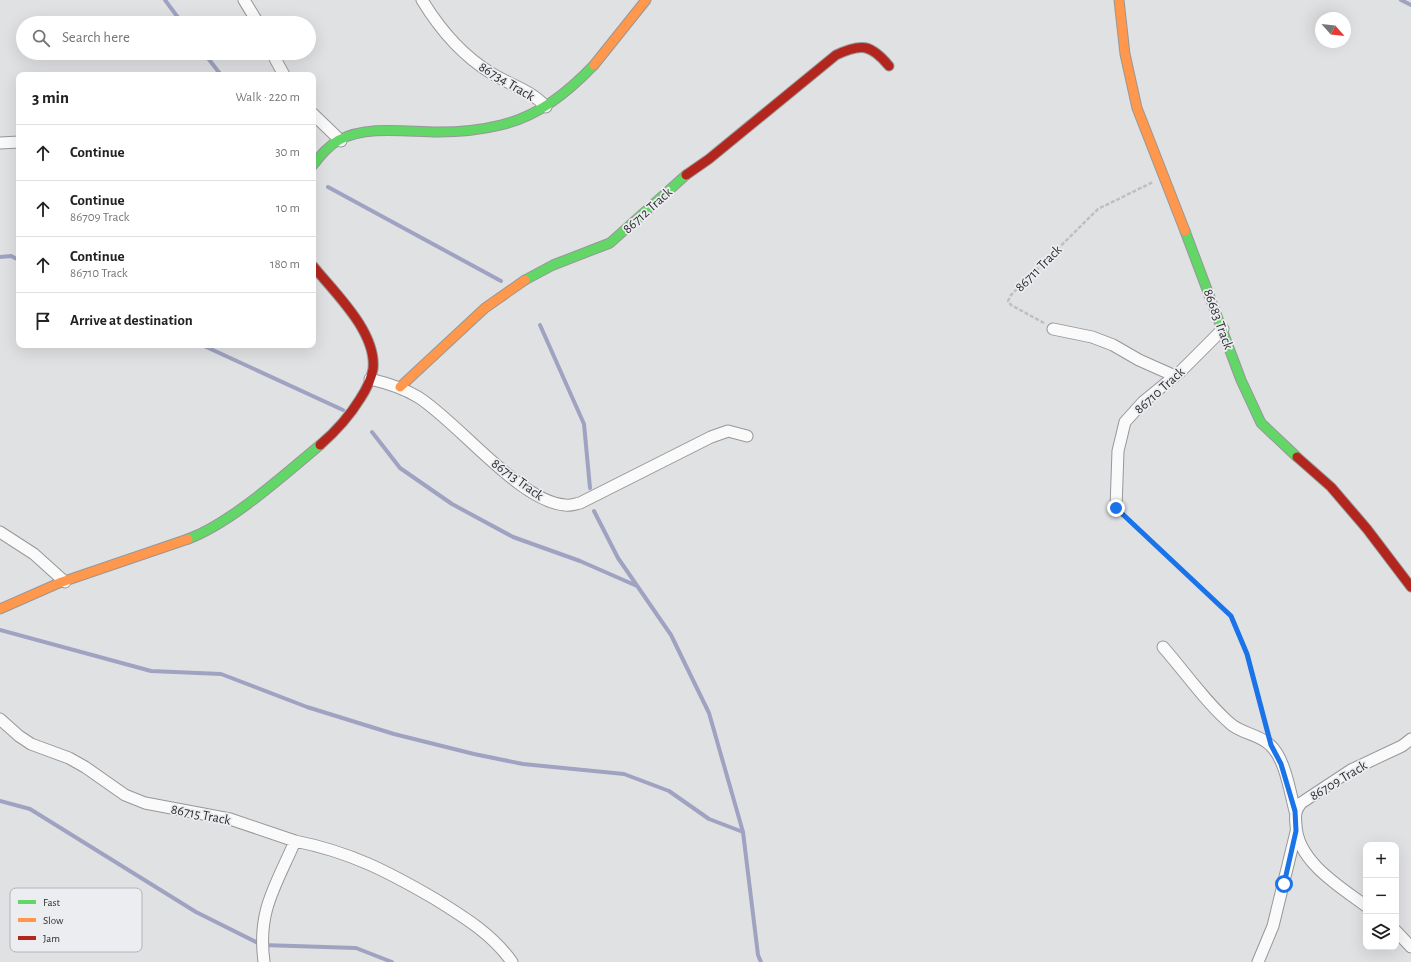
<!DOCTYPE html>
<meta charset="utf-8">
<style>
:root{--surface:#fff;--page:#f2f2f2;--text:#222;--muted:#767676;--line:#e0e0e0}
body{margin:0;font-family:"Alegreya Sans",sans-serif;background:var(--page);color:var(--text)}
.controls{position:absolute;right:12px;bottom:12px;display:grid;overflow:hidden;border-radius:8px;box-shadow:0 4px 16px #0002}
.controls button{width:36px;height:36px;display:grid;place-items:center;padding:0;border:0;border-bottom:1px solid var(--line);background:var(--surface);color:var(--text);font:20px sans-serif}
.compass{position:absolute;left:1315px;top:12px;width:36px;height:36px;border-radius:50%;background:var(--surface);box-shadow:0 4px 16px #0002;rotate:117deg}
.stop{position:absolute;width:12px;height:12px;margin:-9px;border:3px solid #1a73e8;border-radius:50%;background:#fff}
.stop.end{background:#1a73e8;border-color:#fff;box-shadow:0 1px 4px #0008}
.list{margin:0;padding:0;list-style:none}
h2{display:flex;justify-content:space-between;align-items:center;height:52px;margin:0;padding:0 16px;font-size:17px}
h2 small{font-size:13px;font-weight:400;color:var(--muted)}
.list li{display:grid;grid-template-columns:26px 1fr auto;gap:12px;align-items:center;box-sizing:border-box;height:56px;padding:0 16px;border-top:1px solid var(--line)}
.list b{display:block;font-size:15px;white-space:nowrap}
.list p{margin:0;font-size:13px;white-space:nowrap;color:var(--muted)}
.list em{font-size:13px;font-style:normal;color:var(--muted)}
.icon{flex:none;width:22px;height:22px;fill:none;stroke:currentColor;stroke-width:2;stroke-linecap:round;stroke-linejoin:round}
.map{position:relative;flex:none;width:1411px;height:962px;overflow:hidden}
.search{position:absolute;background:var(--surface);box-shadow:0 4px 16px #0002;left:16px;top:16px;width:300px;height:44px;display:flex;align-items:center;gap:10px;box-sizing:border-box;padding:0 14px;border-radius:22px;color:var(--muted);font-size:15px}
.panel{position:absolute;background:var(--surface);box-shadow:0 4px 16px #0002;left:16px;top:72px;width:300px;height:276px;border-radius:8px}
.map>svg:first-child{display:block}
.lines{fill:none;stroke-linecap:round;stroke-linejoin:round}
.stream{stroke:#9fa3c1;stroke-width:4}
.street-casing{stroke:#969798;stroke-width:13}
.fast-casing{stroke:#969798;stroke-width:11}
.slow-casing{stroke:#969798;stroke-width:11}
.jam-casing{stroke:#969798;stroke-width:11}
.path{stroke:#bfbfc0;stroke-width:2.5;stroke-dasharray:4 2;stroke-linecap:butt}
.street{stroke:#fafafb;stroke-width:11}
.fast{stroke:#63d668;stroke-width:9}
.slow{stroke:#ff974d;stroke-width:9}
.jam{stroke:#b3261e;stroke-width:9}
.route{stroke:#1a73e8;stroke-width:5}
.labels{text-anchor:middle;stroke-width:3.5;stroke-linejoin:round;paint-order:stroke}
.street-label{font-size:14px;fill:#2f2f30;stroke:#ecedf1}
.key{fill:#ecedf1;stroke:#b3b4b7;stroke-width:1}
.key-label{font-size:11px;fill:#2f2f30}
</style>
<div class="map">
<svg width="1411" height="962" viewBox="0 0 1411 962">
<rect width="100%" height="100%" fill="#e0e1e3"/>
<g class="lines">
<!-- stream -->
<path class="stream" d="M165,0L182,23
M1401,0L1411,5
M204,53L221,75
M328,187L501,281
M0,257L11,256L19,260
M540,325L584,424L590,488
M202,345L343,410
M372,432L400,468L452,504L513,537L580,561L637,586
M594,511L618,558L671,635L709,713L743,832L758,955L761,962
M0,630L151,671L221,674L307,707L394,734L474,754L523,764L624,774L669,791L709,819L743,832
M0,801L30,809L196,912L262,945L356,948L392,962"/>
<!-- street casing -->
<g class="street-casing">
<path id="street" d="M244,0L258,23
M422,0C439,28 463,56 491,73C510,85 531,90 546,107
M272,53L284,75
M313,114L341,141
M0,143L19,142
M1053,329L1092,337L1113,345L1139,360L1175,376
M370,379C387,383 403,388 418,397C458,422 520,502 565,505C570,506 575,504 580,503L711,437L728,431L747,436
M1116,508L1118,451L1125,422L1143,402L1181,371L1223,329
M0,532L34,554L65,582
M1163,647C1185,672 1207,704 1232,725C1244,734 1260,735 1270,745C1285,758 1290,792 1295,811
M0,719L19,736L31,744L69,758L85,767L125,795L145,803L230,819L295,841C276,886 257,910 264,962
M295,841C350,852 387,871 435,899C464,917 492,934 512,962
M1366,906C1340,887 1297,861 1296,825C1295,815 1295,811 1301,803L1351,770L1402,746L1411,739
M1396,931L1411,947
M1258,962L1273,926L1296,832"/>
</g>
<!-- fast casing -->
<g class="fast-casing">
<path id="fast" d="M313,165C321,155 328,146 339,140C368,125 407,132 438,132C460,132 481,130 501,125C539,116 568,92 594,65
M1185,231L1241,380L1261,423L1297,457
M525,280L553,265L610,243L686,175
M188,539C231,523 284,475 320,445"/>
</g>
<!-- slow casing -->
<g class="slow-casing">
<path id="slow" d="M1119,0L1125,54L1137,108L1185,231
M594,65L646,0
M400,387L485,308L525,280
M0,609L59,583L188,539"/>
</g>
<!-- jam casing -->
<g class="jam-casing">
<path id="jam" d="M686,175L709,159L836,55C861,43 871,44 889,66
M313,266C334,292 377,332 373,369C371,380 366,390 360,399C349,417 335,432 320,445
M1297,457L1331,487L1367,529L1411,587"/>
</g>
<!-- path -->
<path class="path" d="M1044,323L1011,305L1008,301L1011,295L1098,209L1153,182
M1124,515L1231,616L1247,655L1266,728"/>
<!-- street -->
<use href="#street" class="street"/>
<!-- fast -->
<use href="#fast" class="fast"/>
<!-- slow -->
<use href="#slow" class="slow"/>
<!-- jam -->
<use href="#jam" class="jam"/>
</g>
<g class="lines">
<!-- route -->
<path class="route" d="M1116,508L1231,616L1247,654L1271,745L1281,764L1295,811L1296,831L1284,884"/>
</g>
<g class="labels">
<!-- street labels -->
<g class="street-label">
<text transform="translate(507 81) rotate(31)" y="5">86734 Track</text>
<text transform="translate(647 210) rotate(-42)" y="5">86712 Track</text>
<text transform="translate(1038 268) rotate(-45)" y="5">86711 Track</text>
<text transform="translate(1219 319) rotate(70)" y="5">86683 Track</text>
<text transform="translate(1159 390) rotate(-42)" y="5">86710 Track</text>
<text transform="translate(518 479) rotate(36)" y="5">86713 Track</text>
<text transform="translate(1338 780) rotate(-31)" y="5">86709 Track</text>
<text transform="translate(201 814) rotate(11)" y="5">86715 Track</text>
</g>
</g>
<!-- legend -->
<rect x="10" y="888" width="132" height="64" rx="6" class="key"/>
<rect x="18" y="900" width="18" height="4" fill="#63d668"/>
<rect x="18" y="918" width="18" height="4" fill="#ff974d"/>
<rect x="18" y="936" width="18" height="4" fill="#b3261e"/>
<g class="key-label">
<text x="43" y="906">Fast</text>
<text x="43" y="924">Slow</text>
<text x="43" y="942">Jam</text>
</g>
</svg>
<div class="controls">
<button>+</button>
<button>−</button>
<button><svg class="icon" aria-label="layers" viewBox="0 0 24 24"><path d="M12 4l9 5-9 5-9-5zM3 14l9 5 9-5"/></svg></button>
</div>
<svg class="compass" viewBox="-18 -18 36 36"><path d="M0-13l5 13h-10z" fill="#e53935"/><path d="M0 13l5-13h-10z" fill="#767676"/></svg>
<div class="stop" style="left:1284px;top:884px"></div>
<div class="stop end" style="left:1116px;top:508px"></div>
<div class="search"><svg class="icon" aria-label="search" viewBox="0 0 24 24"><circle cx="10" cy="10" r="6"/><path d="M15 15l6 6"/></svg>Search here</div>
<section class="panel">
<h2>3 min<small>Walk · 220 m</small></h2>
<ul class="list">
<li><svg class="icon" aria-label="ahead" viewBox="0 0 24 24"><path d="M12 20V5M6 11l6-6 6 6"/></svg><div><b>Continue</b></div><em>30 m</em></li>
<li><svg class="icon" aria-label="ahead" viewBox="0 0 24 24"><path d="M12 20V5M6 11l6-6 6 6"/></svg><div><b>Continue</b><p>86709 Track</p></div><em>10 m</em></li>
<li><svg class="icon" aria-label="ahead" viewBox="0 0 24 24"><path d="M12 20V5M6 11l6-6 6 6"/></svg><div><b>Continue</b><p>86710 Track</p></div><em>180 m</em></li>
<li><svg class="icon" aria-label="arrive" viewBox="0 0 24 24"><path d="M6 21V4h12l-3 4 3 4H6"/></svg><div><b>Arrive at destination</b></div></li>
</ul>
</section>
</div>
